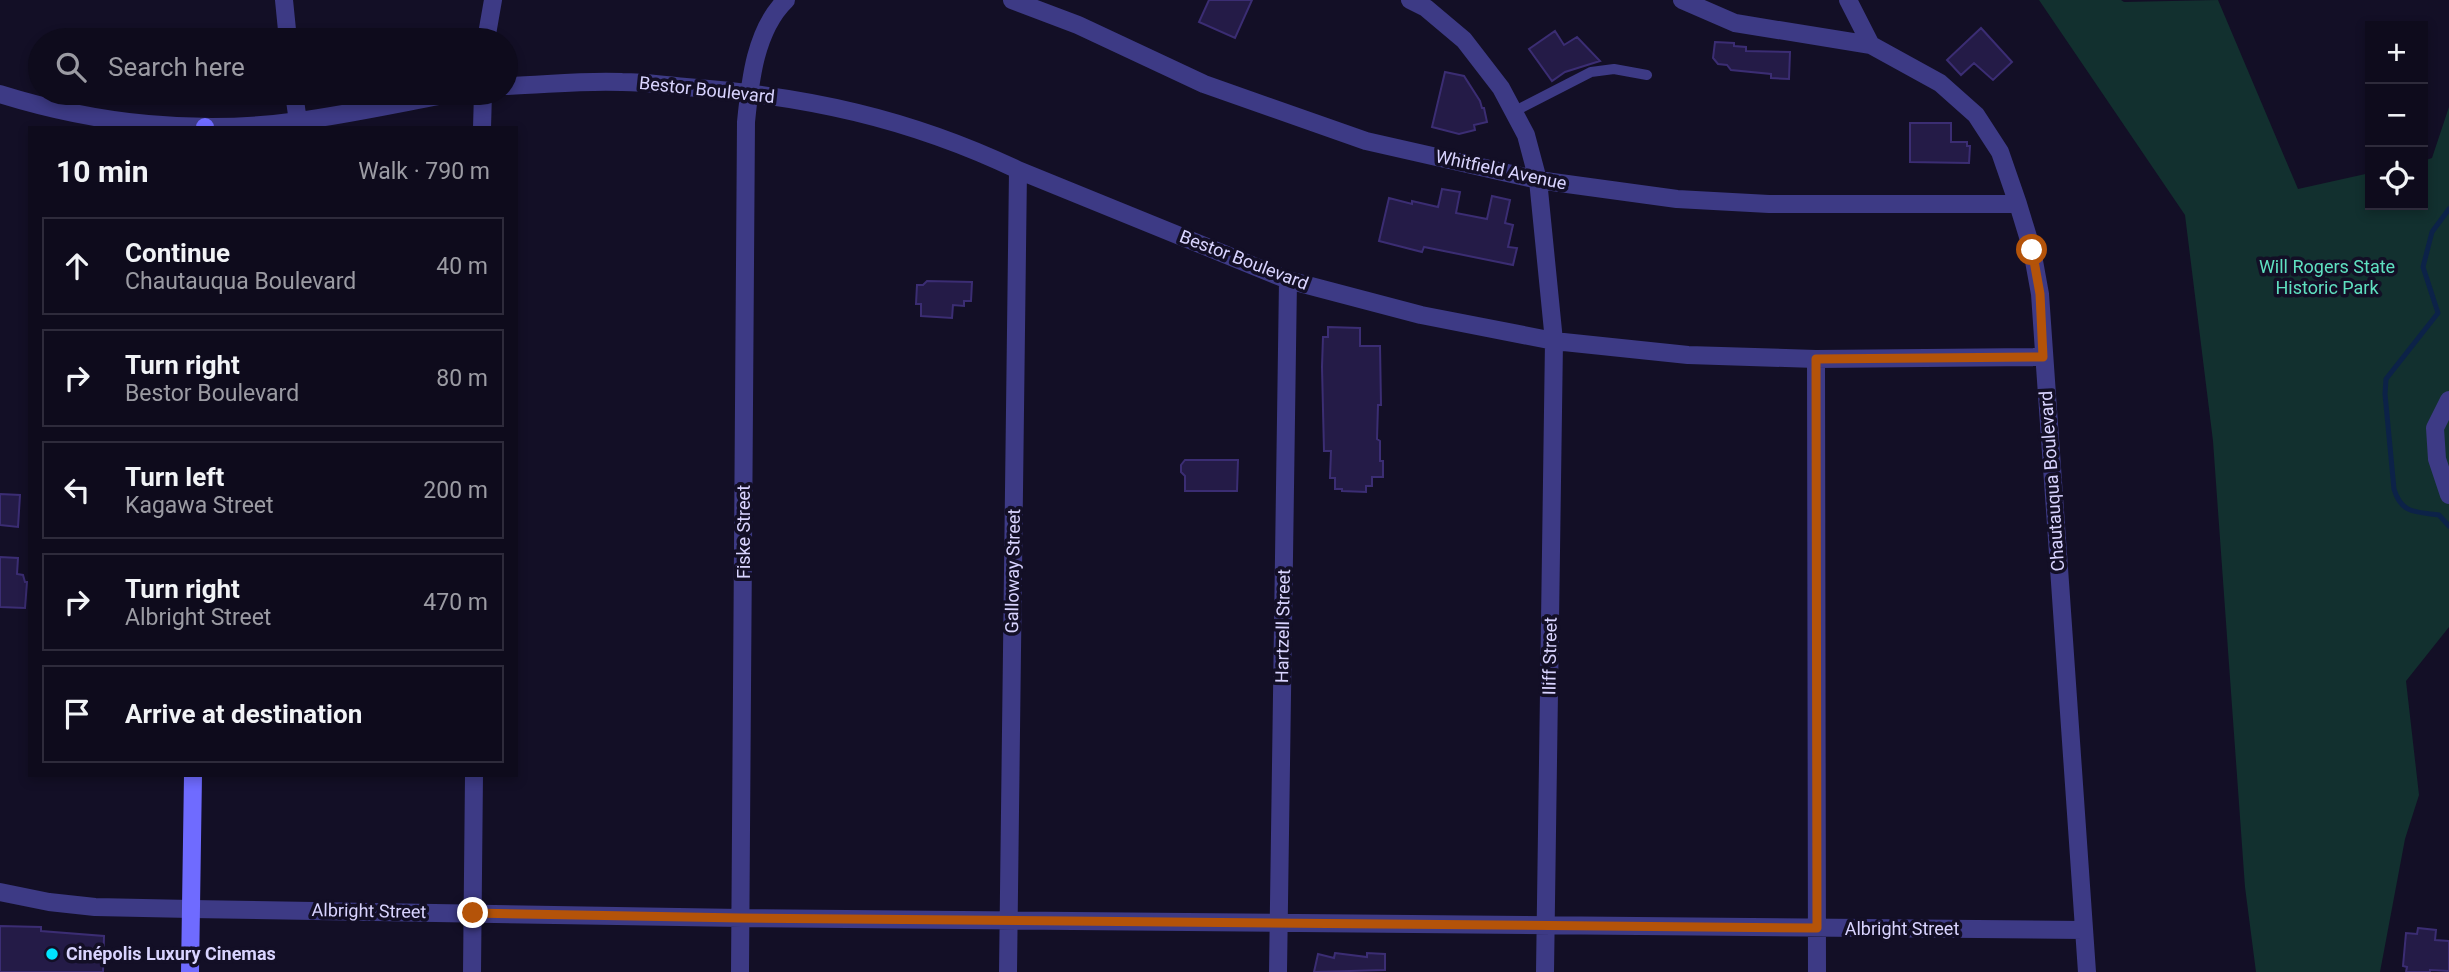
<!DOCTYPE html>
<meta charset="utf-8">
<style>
:root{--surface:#0e0b1c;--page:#171425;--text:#f1f3f6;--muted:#9b9ba3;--line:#2e2b3b}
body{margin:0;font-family:Roboto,sans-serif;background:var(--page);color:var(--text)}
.controls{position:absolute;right:21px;top:21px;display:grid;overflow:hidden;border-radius:0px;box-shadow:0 4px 10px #0003}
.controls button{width:63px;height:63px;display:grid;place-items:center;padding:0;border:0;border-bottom:2px solid var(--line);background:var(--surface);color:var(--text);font:35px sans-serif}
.stop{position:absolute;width:21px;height:21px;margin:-16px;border:5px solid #b45309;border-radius:50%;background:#fff}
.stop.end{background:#b45309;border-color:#fff;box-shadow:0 2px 7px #0008}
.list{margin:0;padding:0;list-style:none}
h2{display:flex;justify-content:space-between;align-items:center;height:91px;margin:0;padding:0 28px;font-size:30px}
h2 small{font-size:23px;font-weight:400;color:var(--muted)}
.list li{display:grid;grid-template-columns:46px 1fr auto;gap:21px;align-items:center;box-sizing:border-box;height:98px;margin:0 14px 14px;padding:0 14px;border:2px solid var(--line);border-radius:0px}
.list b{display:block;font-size:26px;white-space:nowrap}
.list p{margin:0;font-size:23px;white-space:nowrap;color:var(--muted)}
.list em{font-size:23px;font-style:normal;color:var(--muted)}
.icon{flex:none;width:38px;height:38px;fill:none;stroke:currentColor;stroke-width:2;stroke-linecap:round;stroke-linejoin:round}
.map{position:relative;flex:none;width:2449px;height:972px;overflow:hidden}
.search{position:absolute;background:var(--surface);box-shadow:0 4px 10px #0003;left:28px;top:28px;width:490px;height:77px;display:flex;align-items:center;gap:18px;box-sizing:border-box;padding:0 24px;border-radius:38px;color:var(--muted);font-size:26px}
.panel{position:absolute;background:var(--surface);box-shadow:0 4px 10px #0003;left:28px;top:126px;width:490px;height:651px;border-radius:0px}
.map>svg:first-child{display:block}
.green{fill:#12302f}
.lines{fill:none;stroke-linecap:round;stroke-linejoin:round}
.stream{stroke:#0c2248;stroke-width:5}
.building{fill:#241b47;stroke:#3b2d73;stroke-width:2}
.lane{stroke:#3d3a85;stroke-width:10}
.street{stroke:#3d3a85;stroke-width:18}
.secondary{stroke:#6f6bff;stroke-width:18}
.route{stroke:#b45309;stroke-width:9}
.poi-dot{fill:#00e5ff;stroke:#130f26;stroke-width:2.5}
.labels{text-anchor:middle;stroke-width:7;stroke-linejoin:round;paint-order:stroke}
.street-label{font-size:18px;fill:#d9d4ff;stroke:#130f26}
.park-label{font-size:18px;fill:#5fe0c0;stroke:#130f26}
.poi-label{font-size:18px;font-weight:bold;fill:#d9d4ff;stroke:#130f26;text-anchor:start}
</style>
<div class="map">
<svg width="2449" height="972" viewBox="0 0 2449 972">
<rect width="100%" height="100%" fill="#130f26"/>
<!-- green -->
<path class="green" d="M2039,0H2121L2124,2L2218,0L2298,189L2370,173V205H2423V161L2432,158L2449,107V627L2406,681L2419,795L2405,839L2380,972H2256L2245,887L2213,441L2185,215Z"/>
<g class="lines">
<!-- stream -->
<path class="stream" d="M2449,209L2432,232L2423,267L2438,313L2386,379L2385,394L2394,489C2401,514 2417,512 2439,515L2449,526"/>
</g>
<!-- building -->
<path class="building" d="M1209,0H1252L1235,38L1199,22Z
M1981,28L2012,62L1993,80L1974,63L1961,75L1947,60Z
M1555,31L1564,45L1577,37L1600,61L1565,72L1552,81L1529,49Z
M1715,42L1734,43V46L1746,47V51L1790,52L1789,79L1771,78V74L1731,70L1727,65L1718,64L1713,58Z
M1445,72L1464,76L1480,101L1482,108H1484L1487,122L1474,125L1475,130L1459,134L1432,127Z
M1910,123H1951V142H1967V146H1970L1969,163L1910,162Z
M1442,189L1460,192L1456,213L1487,219L1492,196L1510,200L1505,223L1513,225L1508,247L1517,248L1513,265L1424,247L1422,252L1379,241L1389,198L1412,204V201L1438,207Z
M927,281L972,282L971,301H964V306L953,305L952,318L921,316V304H916L917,285H923Z
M1328,327L1360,328V346H1380L1381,405H1378L1377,439L1380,441V461H1383V477H1372V486H1366V492L1342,491V489H1335V478H1330L1331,451H1324L1322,367L1323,337H1328Z
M1185,460H1238L1237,491H1185V476L1181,472V465Z
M0,494L20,495L18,527L0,525Z
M0,557L18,558L17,574L23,575L25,582H27L25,608L0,607Z
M0,926L41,927V931L104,936L103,972H0Z
M2418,928L2436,930L2435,940L2449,941V971L2430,970V972H2406L2407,967L2403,966L2406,933L2417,934Z
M1335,953L1367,957V953L1385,954V970L1314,972L1318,954L1334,958Z"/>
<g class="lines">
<!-- lane -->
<path class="lane" d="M1513,112L1591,72L1614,69L1647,75"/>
<!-- street -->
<path class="street" d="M284,0L288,40
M1012,0L1078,25L1204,84L1366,141L1538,180L1677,199L1769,204H2018
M1410,0L1426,8L1464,40L1501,88L1526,135L1538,180L1554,341L1545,972
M1682,0L1735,23L1871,45L1940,83L1976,115L2000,152L2018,204L2032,250L2040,294L2087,972
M1848,0L1871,45
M486,40L493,0
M506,86C544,85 584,80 622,82C643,82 665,85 686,87C805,96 909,118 1018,170L1288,280L1421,315L1554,341L1688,355L1816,359L2043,357
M294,93L298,122
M0,94C96,124 199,135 299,121C352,114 404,102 456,93
M482,128L483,93
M1816,359L1817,972
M2449,400L2435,428L2437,459L2449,495
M0,892L49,902L95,907L191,909L741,918L2084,930
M472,972L474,775
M740,972L746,122C750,82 755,30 786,0
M1008,972L1018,170
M1278,972L1288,280"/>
<!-- secondary -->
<path class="secondary" d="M205,128V127
M190,972L193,775"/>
</g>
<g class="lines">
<!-- route -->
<path class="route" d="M473,913L741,918L1817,928L1816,359L2043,357L2040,294L2032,250"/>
</g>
<!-- markers -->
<circle class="poi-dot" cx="52" cy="954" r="7"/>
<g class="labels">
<!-- street labels -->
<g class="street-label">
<text transform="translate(707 90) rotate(6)" y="6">Bestor Boulevard</text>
<text transform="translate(1501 170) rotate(12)" y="6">Whitfield Avenue</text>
<text transform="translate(1244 260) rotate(21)" y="6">Bestor Boulevard</text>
<text transform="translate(2052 481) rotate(-94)" y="6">Chautauqua Boulevard</text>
<text transform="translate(744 532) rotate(-90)" y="6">Fiske Street</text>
<text transform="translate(1013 571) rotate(-89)" y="6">Galloway Street</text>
<text transform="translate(1283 626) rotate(-89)" y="6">Hartzell Street</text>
<text transform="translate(1550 656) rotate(-89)" y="6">Iliff Street</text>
<text transform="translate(369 911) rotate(1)" y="6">Albright Street</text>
<text x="1902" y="935">Albright Street</text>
</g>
<!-- park labels -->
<g class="park-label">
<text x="2327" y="273">Will Rogers State<tspan x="2327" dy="21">Historic Park</tspan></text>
</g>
<!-- poi labels -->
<g class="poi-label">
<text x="66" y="960">Cinépolis Luxury Cinemas</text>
</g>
</g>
</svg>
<div class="controls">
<button>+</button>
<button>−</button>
<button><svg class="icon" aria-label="locate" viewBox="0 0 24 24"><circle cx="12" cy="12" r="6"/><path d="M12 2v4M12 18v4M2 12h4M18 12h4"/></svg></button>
</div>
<div class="stop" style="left:2032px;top:250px"></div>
<div class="stop end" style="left:473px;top:913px"></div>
<div class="search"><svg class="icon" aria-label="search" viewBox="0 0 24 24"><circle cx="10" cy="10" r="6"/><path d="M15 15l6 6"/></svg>Search here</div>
<section class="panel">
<h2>10 min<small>Walk · 790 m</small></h2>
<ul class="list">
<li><svg class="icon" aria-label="ahead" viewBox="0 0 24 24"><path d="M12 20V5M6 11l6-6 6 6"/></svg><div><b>Continue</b><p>Chautauqua Boulevard</p></div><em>40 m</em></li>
<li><svg class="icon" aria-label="right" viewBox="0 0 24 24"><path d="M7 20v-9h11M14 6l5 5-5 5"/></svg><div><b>Turn right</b><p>Bestor Boulevard</p></div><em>80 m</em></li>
<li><svg class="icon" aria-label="left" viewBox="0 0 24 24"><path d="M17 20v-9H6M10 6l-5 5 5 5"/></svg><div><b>Turn left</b><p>Kagawa Street</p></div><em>200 m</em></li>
<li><svg class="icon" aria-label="right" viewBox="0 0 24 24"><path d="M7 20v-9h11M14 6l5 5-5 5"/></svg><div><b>Turn right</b><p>Albright Street</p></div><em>470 m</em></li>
<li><svg class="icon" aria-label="arrive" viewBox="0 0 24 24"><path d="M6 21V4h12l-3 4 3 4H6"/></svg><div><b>Arrive at destination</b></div></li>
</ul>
</section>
</div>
